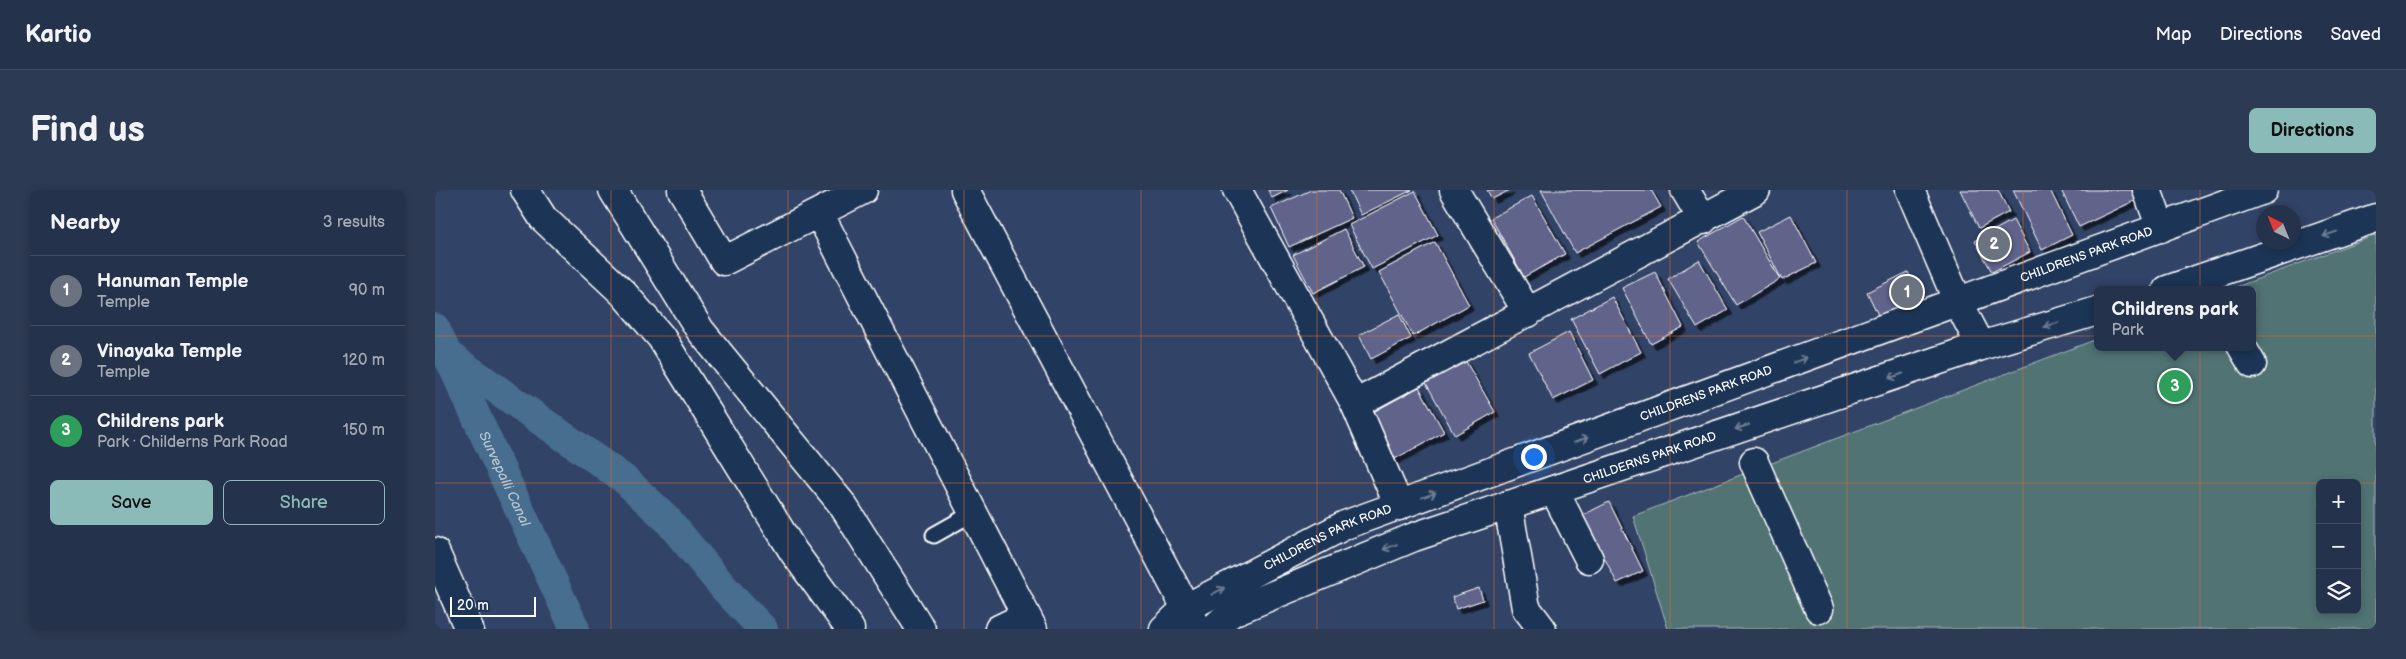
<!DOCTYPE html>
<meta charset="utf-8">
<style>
:root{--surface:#25324c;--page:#2d3a53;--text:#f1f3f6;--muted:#a3aab5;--line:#424d64;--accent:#8bbbb9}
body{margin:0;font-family:"Balsamiq Sans",sans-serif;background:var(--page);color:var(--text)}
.controls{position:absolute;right:15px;bottom:15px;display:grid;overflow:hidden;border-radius:8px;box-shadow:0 2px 8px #0003}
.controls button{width:45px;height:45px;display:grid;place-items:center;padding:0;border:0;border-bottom:1px solid var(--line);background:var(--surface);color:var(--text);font:25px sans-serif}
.compass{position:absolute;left:1821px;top:15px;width:45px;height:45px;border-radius:50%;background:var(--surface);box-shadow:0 2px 8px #0003;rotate:317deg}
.scale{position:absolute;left:15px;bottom:12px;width:86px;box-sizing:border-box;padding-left:5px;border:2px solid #fff;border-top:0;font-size:14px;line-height:18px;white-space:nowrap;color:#fff;-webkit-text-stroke:4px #1d3557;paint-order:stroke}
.you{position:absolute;left:1098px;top:266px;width:18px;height:18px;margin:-12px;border:4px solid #fff;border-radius:50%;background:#1a73e8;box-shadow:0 0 0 8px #1a73e833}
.badge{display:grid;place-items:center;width:32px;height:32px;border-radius:50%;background:var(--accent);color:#fff;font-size:16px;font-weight:700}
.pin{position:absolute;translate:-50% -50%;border:2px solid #fff;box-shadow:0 1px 5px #0006}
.popup{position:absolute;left:1659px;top:96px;width:162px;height:65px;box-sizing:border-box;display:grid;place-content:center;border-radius:8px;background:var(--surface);filter:drop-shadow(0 1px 4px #0005);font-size:16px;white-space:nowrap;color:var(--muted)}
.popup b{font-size:19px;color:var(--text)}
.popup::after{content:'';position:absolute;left:50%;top:100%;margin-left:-10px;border:10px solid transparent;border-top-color:var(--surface)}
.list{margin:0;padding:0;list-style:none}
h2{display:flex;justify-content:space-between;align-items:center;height:65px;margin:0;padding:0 20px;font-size:21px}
h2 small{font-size:16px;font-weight:400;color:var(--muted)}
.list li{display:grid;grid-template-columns:32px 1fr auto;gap:15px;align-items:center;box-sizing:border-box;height:70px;padding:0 20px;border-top:1px solid var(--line)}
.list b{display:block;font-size:19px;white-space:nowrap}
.list p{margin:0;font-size:16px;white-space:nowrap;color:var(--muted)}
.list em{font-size:16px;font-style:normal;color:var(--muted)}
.actions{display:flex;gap:10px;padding:15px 20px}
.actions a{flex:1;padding:11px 0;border:1px solid var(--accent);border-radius:8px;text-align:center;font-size:18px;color:var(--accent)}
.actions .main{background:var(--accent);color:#111}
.icon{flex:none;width:28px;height:28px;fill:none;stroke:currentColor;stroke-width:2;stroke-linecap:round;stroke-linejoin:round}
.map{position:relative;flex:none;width:1941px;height:439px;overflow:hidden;border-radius:8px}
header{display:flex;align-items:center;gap:30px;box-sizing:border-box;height:70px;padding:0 25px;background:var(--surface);border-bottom:1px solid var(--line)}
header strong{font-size:24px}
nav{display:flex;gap:28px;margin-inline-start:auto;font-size:18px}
.intro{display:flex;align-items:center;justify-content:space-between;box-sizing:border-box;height:120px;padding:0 30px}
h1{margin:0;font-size:35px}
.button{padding:12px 22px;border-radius:8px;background:var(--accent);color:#111;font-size:18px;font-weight:700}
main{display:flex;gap:30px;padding:0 30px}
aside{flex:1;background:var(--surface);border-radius:8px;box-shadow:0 2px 8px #0003}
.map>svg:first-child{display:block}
.green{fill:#517373;stroke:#a8b9b9;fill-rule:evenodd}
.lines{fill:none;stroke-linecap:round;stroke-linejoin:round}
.canal{stroke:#476d8f;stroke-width:30}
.building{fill:#60648a;stroke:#fff;filter:url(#shadow)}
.lane-casing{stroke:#fff;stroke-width:19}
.street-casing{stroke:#fff;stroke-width:31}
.secondary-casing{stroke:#fff;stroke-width:31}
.lane{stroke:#1d3557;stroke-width:15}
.street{stroke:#1d3557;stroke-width:28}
.secondary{stroke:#1d3557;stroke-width:28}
.oneway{stroke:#6c7c92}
.grid{fill:none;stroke:#ea6a24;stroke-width:1;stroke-opacity:0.55}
.labels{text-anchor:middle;stroke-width:4;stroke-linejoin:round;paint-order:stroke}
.street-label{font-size:12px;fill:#fff;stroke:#1d3557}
.water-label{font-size:14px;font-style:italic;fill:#b5c5d2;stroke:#1d3557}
</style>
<header>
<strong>Kartio</strong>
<nav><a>Map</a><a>Directions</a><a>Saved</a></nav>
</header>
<div class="intro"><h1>Find us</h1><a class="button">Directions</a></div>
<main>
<aside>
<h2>Nearby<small>3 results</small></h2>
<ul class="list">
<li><span class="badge" style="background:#6b7280">1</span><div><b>Hanuman Temple</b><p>Temple</p></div><em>90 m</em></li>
<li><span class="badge" style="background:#6b7280">2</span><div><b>Vinayaka Temple</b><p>Temple</p></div><em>120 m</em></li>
<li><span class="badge" style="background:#2e9e5b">3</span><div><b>Childrens park</b><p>Park · Childerns Park Road</p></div><em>150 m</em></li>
</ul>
<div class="actions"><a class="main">Save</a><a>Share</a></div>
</aside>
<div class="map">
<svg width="1941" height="439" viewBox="0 0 1941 439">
<defs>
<filter id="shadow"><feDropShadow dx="4.5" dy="4.5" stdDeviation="0" flood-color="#0009"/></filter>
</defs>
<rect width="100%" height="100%" fill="#314366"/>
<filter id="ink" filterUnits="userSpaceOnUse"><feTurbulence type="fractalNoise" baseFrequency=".02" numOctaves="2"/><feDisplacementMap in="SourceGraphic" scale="10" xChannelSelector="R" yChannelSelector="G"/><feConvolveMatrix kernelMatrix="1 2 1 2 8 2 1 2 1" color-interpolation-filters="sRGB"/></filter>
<g filter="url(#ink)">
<!-- green -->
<path class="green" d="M1941,45V439H1233L1198,326L1662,149V157H1818V100H1793ZM1885,293H1922V420H1885Z"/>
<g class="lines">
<!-- canal -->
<g class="canal">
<path id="s1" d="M0,138L140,439"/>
<path d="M13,165L189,289L232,329L289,398L328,439"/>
</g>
</g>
<!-- building -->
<path class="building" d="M833,0H853L837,8Z
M876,0H904L917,28L854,57L836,18Z
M914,0H977L926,25Z
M1052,0H1075L1057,9Z
M1106,0H1216L1226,17L1140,63Z
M1525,0H1563L1574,22L1544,38Z
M1578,0H1615L1637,45L1607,60Z
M1626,0H1710L1712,5L1644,37Z
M980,1L1003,45L937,79L914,35Z
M1097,6L1130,64L1089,87L1056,28Z
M1356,25L1381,73L1347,90L1322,42Z
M1308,26L1345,89L1301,115L1263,52Z
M1578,30L1595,62L1557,82L1540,51Z
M909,39L929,77L878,103L858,65Z
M1000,52L1034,115L978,146L944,82Z
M1264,70L1293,120L1262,138L1233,89Z
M1220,82L1248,137L1216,154L1187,98Z
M1473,82L1488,112L1447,133L1432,102Z
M1177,107L1206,162L1165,184L1136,129Z
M964,124L976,148L936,169L924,145Z
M1134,142L1158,190L1118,210L1094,163Z
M1030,170L1060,222L1020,245L991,193Z
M984,197L1009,242L956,271L931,226Z
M1174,312L1208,381L1182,393L1148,325Z
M1044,398L1048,410L1021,419L1017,407Z"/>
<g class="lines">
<!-- lane casing -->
<g class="lane-casing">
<path id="lane" d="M499,345L538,323"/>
</g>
<!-- street casing -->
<g class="street-casing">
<path id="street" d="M90,0L108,28L188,103L226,147L358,361L415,439
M178,0L265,140L407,314L486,439
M247,0L289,71L428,0
M530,0L762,439
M802,0L920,214L964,316
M1019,0L1093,123
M1250,0L1268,30
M1475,0L1523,112L1546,156
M1712,0L1726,38
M384,23L598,439
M1807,157L1817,174
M920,214L1321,0
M1319,272L1384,419
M1119,300L1154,369
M1073,315L1091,418L1107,439
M564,439L591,426"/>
</g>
<!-- secondary casing -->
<g class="secondary-casing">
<g id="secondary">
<path d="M1732,100L1941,28"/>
<path d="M0,362L34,439"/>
<path id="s2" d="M729,439L751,418L910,335L1828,0"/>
<path id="s3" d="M778,439L797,422L979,347L1546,156L1662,121"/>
</g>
</g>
<!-- lane -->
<use href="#lane" class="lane"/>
<!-- street -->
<use href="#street" class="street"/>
<!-- secondary -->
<use href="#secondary" class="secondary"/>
</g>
<!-- one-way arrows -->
<defs><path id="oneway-shaft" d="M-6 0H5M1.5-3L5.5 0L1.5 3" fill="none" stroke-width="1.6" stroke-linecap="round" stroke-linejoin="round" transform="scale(1.25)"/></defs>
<g class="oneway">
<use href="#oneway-shaft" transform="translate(1895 44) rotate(161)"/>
<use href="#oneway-shaft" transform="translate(1616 135) rotate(163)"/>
<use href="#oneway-shaft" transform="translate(1365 170) rotate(-20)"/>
<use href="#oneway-shaft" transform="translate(1461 186) rotate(161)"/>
<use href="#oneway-shaft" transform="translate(1307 237) rotate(162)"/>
<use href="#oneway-shaft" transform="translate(1146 250) rotate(-20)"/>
<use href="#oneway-shaft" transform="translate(994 305) rotate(-20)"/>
<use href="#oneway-shaft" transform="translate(955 357) rotate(158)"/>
<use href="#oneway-shaft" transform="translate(783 401) rotate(-28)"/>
</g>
</g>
<!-- grid -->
<path class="grid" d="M176,0V439M353,0V439M529,0V439M706,0V439M882,0V439M1059,0V439M1235,0V439M1412,0V439M1588,0V439M1765,0V439M0,146H1941M0,293H1941"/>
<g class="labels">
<!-- street labels -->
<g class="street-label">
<text dy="4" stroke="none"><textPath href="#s2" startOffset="999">CHILDRENS PARK ROAD</textPath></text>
<text dy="4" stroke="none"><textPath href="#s2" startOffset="594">CHILDRENS PARK ROAD</textPath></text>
<text dy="4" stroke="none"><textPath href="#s3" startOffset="471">CHILDERNS PARK ROAD</textPath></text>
<text dy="4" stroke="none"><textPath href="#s2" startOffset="189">CHILDRENS PARK ROAD</textPath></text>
</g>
<!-- water labels -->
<g class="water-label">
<text dy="5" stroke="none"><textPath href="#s1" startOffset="166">Survepalli Canal</textPath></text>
</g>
</g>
</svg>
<div class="controls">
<button>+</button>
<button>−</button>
<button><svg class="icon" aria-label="layers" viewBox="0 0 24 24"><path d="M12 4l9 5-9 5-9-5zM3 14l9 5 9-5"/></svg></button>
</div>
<svg class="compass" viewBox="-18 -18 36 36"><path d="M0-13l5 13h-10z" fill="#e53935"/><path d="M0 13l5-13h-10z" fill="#a3aab5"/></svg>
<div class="scale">20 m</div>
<div class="you"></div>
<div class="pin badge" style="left:1472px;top:102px;background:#6b7280">1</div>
<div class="pin badge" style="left:1559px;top:54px;background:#6b7280">2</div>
<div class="pin badge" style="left:1740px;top:196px;background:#2e9e5b">3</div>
<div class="popup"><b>Childrens park</b>Park</div>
</div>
</main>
